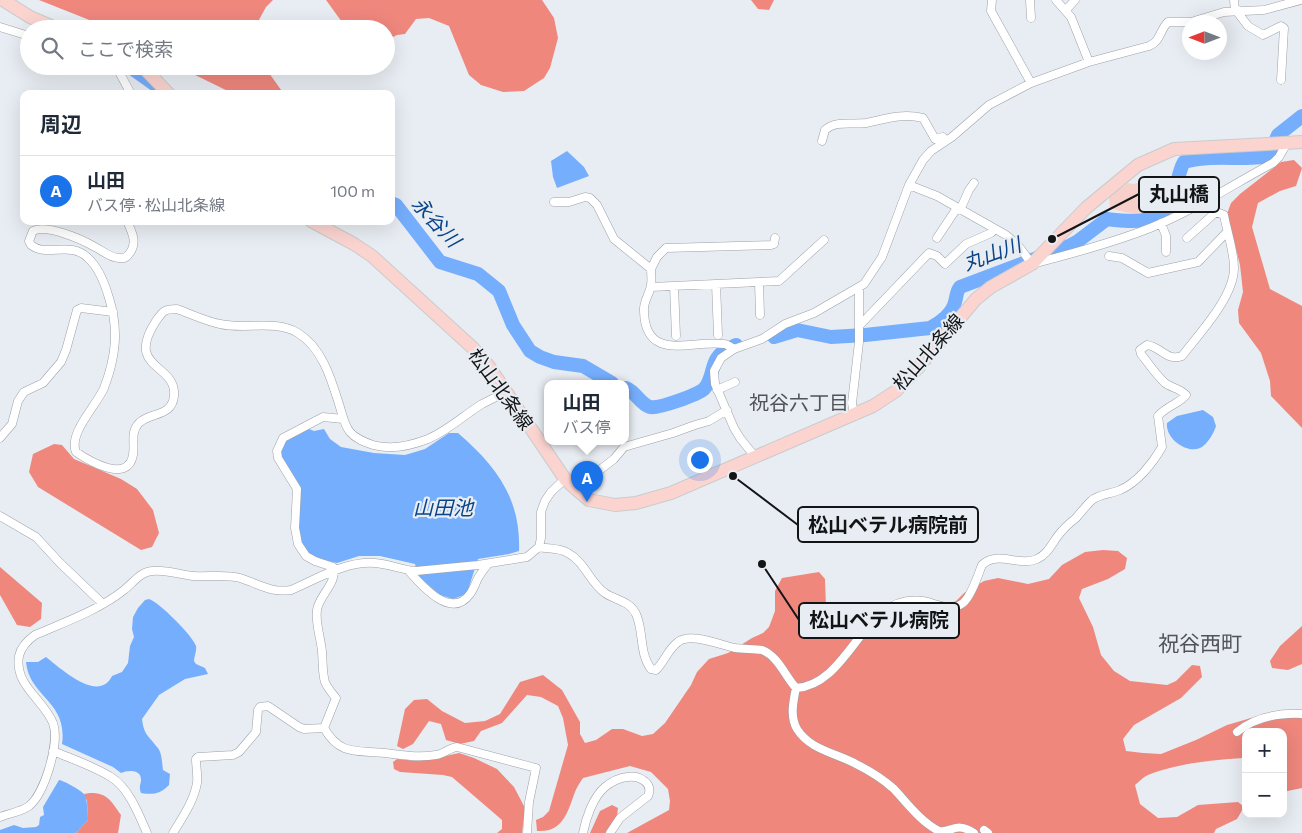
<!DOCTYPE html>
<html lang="ja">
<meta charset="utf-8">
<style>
:root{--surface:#fff;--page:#f6f6f7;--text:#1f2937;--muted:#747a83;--line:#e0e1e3;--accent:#1a73e8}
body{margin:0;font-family:Commissioner,"Noto Sans JP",sans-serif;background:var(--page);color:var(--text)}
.controls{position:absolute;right:15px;bottom:15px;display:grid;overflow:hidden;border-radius:10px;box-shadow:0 5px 20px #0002}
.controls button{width:45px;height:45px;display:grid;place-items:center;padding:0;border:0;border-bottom:1px solid var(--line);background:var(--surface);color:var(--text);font:25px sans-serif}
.compass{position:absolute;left:1182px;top:15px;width:45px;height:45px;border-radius:50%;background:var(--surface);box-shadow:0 5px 20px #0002;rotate:270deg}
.you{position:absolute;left:699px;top:459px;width:18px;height:18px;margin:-12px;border:4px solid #fff;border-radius:50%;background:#1a73e8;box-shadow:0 0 0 8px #1a73e833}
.badge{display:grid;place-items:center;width:32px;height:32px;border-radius:50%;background:var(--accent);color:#fff;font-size:16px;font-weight:700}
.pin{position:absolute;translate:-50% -41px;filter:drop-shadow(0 1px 2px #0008)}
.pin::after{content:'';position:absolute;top:26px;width:18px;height:15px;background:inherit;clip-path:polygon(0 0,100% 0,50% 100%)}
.popup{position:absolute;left:544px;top:380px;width:85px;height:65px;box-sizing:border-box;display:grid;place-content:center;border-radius:10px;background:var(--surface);filter:drop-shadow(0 1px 4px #0005);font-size:16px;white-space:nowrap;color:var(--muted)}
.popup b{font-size:19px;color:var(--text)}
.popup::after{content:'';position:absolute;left:50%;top:100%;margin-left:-10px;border:10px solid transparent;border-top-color:var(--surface)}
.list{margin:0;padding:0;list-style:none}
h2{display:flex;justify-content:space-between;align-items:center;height:65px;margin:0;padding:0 20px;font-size:21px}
h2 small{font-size:16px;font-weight:400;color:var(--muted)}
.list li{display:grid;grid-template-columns:32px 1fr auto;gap:15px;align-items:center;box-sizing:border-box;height:70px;padding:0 20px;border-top:1px solid var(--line)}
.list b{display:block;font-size:19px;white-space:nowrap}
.list p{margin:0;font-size:16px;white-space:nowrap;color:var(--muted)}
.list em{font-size:16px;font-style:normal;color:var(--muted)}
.icon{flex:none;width:28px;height:28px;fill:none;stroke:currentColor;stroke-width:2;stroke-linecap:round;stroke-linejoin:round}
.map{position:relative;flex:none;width:1302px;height:833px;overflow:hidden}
.search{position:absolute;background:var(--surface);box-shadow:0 5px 20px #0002;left:20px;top:20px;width:375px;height:55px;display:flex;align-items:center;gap:12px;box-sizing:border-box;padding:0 18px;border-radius:28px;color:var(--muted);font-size:19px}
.panel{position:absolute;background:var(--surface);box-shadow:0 5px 20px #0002;left:20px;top:90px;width:375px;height:135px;border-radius:10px}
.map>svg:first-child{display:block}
.green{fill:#f8d0ca}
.forest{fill:#ef877d}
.water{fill:#75aefd}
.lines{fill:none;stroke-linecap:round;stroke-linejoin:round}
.river{stroke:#75aefd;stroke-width:14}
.street-casing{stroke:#9da1a7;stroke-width:9}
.primary-casing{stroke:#cbcbcc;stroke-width:14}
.street{stroke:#fff;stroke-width:8}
.primary{stroke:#fbd4d0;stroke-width:12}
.labels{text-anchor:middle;stroke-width:4.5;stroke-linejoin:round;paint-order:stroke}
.street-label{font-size:19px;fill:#121416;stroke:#e8edf3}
.water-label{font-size:20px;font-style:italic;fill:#0a4488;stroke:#e8edf3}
.neighbourhood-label{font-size:20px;fill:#505459;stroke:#e8edf3}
.quarter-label{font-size:21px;fill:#505459;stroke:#e8edf3}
.leader{fill:none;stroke:#121416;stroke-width:2}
.callout-dot{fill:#121416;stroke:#e8edf3;stroke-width:2}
.callout{fill:#e8edf3;stroke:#121416;stroke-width:2}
.callout-label{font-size:20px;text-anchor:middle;font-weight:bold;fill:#121416}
</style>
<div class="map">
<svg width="1302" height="833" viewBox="0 0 1302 833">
<rect width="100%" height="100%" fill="#e8edf3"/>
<!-- green -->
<path class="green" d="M1168,177L1177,179C1167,195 1155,214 1133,213C1126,213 1117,210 1110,208L1109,197L1128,183L1133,184Z"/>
<!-- forest -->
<path class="forest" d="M39,0H273L266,7L254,29H112Z
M326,0H542L554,18L558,38L550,68L544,78L524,91L503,92L481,85L469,75L449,26L429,18L416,19L405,34L397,35L389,39V56L386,61V29H347Z
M751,0H774L769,10L758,9Z
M184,66H264L284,94H234L191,73Z
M1294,160L1302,168L1296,186L1280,191L1258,203L1252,227L1270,289L1302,306V428L1271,396L1270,381L1261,353L1239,323L1238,310L1243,292L1240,265L1227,214L1231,203L1240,194L1281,162Z
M54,444L62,445L74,459L121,479L137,489L153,510L159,533L152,547L141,550L38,487L29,472L33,454Z
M1103,550L1118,551L1127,558L1125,569L1108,579L1082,589L1079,598L1093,627L1101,655L1114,671L1130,681L1167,685L1176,681L1192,665L1200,666L1202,677L1181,698L1134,725L1123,739L1126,751L1143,753L1161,754L1196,740L1227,725L1251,718L1302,715V788L1283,792V732H1246V758C1216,759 1175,764 1148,775C1143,777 1139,782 1135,785L1140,804L1158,818L1177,817L1198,805L1238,802L1244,807L1237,819L1216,829L1214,833H627L669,810L670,801L668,789L651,772L630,766L583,778C580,782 577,787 575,792C568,810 564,833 537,831L536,820L543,817L549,811L568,745L563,718L558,706L541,697L527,695L502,723L481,731L474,741L460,744L446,740L441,724L429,721L413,744L403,749L397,746L405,709L414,700L427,699L442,711L465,723L485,721L500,714L520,682L543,675L562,690L580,722V734L585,743L596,740L612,729H623L642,736L653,734L665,723L691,685L697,672L709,659L728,653L752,638L763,633L769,627L775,611V591L782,578L819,572L825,579L826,607L828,623L837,628L869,615L900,607L920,606L938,609L956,601L964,593L984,581L998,578L1028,584L1049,579L1062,565L1085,552Z
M0,567L42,603L41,619L30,627L17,625L0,595Z
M1302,626V664L1288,670L1272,668L1270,661L1280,646Z
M459,753L474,758L497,769L514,787L525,808L522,833H497L502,829V820L452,777L443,775L400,772L394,769L393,762L397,759L417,761L432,759Z
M90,793C108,793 111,801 121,815L118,833H76L88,820L87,801L84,794Z
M612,805L618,808L617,816L606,833H590L600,811Z"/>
<!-- water -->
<path class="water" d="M567,151L584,167L589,176L557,188L553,177L551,161Z
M1203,410L1213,417L1216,426C1214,433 1207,445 1200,448C1186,454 1165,438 1167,423L1177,416Z
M309,429L314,431L324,429L330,439L341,447L374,453L405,455L425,449L449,433H458C496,466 521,498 519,551L509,554L478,559L468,590L464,595L453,599L440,595L418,576L415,564L380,556H359L337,563L314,558L305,550L300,540L298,527L300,498L281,458C278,440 294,434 309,429Z
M149,599C159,602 193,636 196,646C197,651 194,656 194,661L196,664L205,668L208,674L185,679L159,695L142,719C144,735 148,735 157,747C162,752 162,763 163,770L170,774L169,785C160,794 153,795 141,793C139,787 140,786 141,781C142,769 128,770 121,773L113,767L62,744C68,701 29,697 26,662H38L46,657C60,668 99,704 112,676L122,672L128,663L130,646L134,637L132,629L133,617L138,608L145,600Z
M59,780C65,781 82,791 85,795C87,799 88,815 88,820L76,833H0V830L14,825L23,828L36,827L39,825L40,817L44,815L43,807Z"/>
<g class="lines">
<!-- river -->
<path class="river" d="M129,66L157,86
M391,203L396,205L440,262L478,274L499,291L513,325L530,351L540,357L554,362L583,366L612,383
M774,337L797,330L831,337L865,335L930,328C940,323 953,313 955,302C957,296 956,292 960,287L1069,246L1078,241L1107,219C1133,222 1162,226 1174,195C1178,184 1178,172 1184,162C1211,154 1241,161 1269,156L1278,135L1302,116
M626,388C636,392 640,404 650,407C658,409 697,395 704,389C714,379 710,361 723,352C727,349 732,347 736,345"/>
<!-- street casing -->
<g class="street-casing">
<path id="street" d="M992,0L991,11L1031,83
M1030,0L1031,18
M1056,0L1071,17L1089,62
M1234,0L1235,11
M1066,10L1075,0
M1238,10V13L1248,26L1263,35L1281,26L1284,28L1281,80
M0,27L29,36
M116,66L131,94
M822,141L825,130C836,120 851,125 866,123C885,119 902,113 923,118L935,139L943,137L945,141
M909,185L937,196L1006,235L1017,244L1032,264C1071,254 1112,243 1150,228C1193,211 1232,185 1273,163L1279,157L1287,143
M554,202H569L585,197L590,198L597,205L614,239L651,269C651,274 652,280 651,285C650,294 643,301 644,311C645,364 694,339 724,344C727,344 731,347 734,349
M960,210L969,190L974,183
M127,221C132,232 138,243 129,254C127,257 124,259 119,258C110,258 103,251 95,247C81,239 47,224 33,231L29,241L31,245C47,258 70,240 88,258C99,268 105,284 109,298C119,329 116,357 104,388C97,405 68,433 76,452C89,461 128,484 133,455C135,444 130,432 139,423C150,412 172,417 174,396C177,363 124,370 156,321C163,311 164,309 177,309C191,314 205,321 220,324C245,330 275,319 298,333C322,348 331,378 339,404C342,413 344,425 350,432C356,439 364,442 373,445C391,450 410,446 428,439C449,430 464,415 482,404C490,400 498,396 506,392
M1161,223L1166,236V252
M937,238L957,208
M1187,238L1216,212
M1109,256L1122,258L1148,273L1198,262L1227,232
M651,269L657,257L666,248L771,245L774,244L775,238
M759,282L760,315
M716,284L718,335
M674,286L676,336
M651,287L779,281L824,240
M860,325L929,253L937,256L945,264L966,244L991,233L995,229
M717,390L735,382
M854,416L852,403L859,342V288
M0,438L12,424L18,401L24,392L43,383L61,362L66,350L77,310L81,308L113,312
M756,458L740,438L734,428L715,384L714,371L721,358L734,349L762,339L785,324L814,313L864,284L882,257L909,185L923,160L931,151L952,137L989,105L1031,83L1089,62L1149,46C1161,41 1159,31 1168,22H1191L1224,12L1264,10L1301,0
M577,490L592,476L614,459L624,447L673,433L695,425L709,421L727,410
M0,516L36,537L60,563L103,604
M539,547C548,549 560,548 568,553C585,562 590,583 605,593C615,600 630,601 636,614C644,632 639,653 651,669L656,670C665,661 668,649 678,642C691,632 720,645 735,648C744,649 753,649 762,650C778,656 785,676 796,688C793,702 790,717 797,729C810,750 836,753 856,764C868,770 884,780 894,789C907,803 921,822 939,831C952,833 956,821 974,833
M408,570C422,586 451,620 470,594C473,590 475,585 477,580C480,574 484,569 488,564
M796,688C837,685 854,634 883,612C894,603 908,599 923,601C935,603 951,613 963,603C971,597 978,575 982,565C997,550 1019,567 1037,559C1049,554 1053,540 1062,531C1066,526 1071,522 1076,518C1081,512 1086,506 1091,501C1098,494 1111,494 1120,490C1137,483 1153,463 1162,447L1158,416C1167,406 1180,403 1186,395C1181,389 1172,388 1165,383C1156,375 1149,364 1141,354L1140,350L1147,345C1160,346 1167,362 1182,356C1199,334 1234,297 1234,268C1234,251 1227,232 1224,215L1199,205
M324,728L336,698C332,693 328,689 325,682C322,672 323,662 322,652C321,638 315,623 317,610C319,595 338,583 333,567L315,561L306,556L298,544L295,528L297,489L278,458L277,451L283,438L323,417L343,419
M324,728C340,756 357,750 385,753C403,755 417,758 436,755C444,754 449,748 457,747L536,768L529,802L527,833
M1237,732C1255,717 1279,713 1302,714
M53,751C72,759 93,766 111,777C129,788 139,815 147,833
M0,817C10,813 21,812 29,806C45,793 60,742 53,723C43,699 14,685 19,656C21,647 28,640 35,635C65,622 99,610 124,590C133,583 140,572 152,571C166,569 180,575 194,576C209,577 225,574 240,578C259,584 270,593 291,590C317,579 345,561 375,563C389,564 402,570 416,571L478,565L527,557L539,547L541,538V512L545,501L551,492L565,479
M984,830L988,833
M173,833C182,818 194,801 197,783C198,775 196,767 196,759L198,757L233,755L239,752L256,732L258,710L260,707L268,706L299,727L304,729L324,728
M583,833C586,818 593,797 605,787C611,782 619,778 627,777C639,775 654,783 648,796L620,818L610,833"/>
</g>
<!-- primary casing -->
<g class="primary-casing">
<path id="primary" d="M3,0L30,17L58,29
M142,66L169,94
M311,221L354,244L372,256L474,349L488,365L565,479L577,490L589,500L615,505L636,503L671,493L873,406L896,391L917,369L976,299L991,287L1032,264L1086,208L1138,165L1174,149L1302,142"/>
</g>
<!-- street -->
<use href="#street" class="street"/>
<!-- primary -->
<use href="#primary" class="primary"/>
</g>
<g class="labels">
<!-- street labels -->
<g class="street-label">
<text transform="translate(928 352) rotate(-48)" y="7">松山北条線</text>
<text transform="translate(501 389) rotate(54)" y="7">松山北条線</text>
</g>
<!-- water labels -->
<g class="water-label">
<text transform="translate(436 222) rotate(47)" y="7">永谷川</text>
<text transform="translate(992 254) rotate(-20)" y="7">丸山川</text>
<text x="443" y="515">山田池</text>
</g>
<!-- neighbourhood labels -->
<g class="neighbourhood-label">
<text x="799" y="410">祝谷六丁目</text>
</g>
<!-- quarter labels -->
<g class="quarter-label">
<text x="1200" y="651">祝谷西町</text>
</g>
</g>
<!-- callouts -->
<path class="leader" d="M1052 239L1139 194M733 476L798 525M762 564L799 620"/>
<g class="callout-dot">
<circle cx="1052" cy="239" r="5"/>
<circle cx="733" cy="476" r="5"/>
<circle cx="762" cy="564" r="5"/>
</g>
<g class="callout">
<rect x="1139" y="177" width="80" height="35" rx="5"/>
<rect x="798" y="507" width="180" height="35" rx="5"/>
<rect x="799" y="603" width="160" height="35" rx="5"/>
</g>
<g class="callout-label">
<text x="1179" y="201">丸山橋</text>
<text x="888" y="532">松山ベテル病院前</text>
<text x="879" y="627">松山ベテル病院</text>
</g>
</svg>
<div class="controls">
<button>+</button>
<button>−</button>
</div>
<svg class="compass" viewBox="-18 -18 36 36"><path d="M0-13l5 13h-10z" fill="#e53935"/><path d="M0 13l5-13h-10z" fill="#747a83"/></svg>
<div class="you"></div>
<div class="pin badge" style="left:587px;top:502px">A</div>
<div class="popup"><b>山田</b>バス停</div>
<div class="search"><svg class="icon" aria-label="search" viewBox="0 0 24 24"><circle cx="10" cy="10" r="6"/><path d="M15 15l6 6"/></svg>ここで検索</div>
<section class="panel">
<h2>周辺<small></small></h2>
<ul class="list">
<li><span class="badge">A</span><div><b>山田</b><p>バス停 · 松山北条線</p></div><em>100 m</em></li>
</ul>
</section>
</div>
